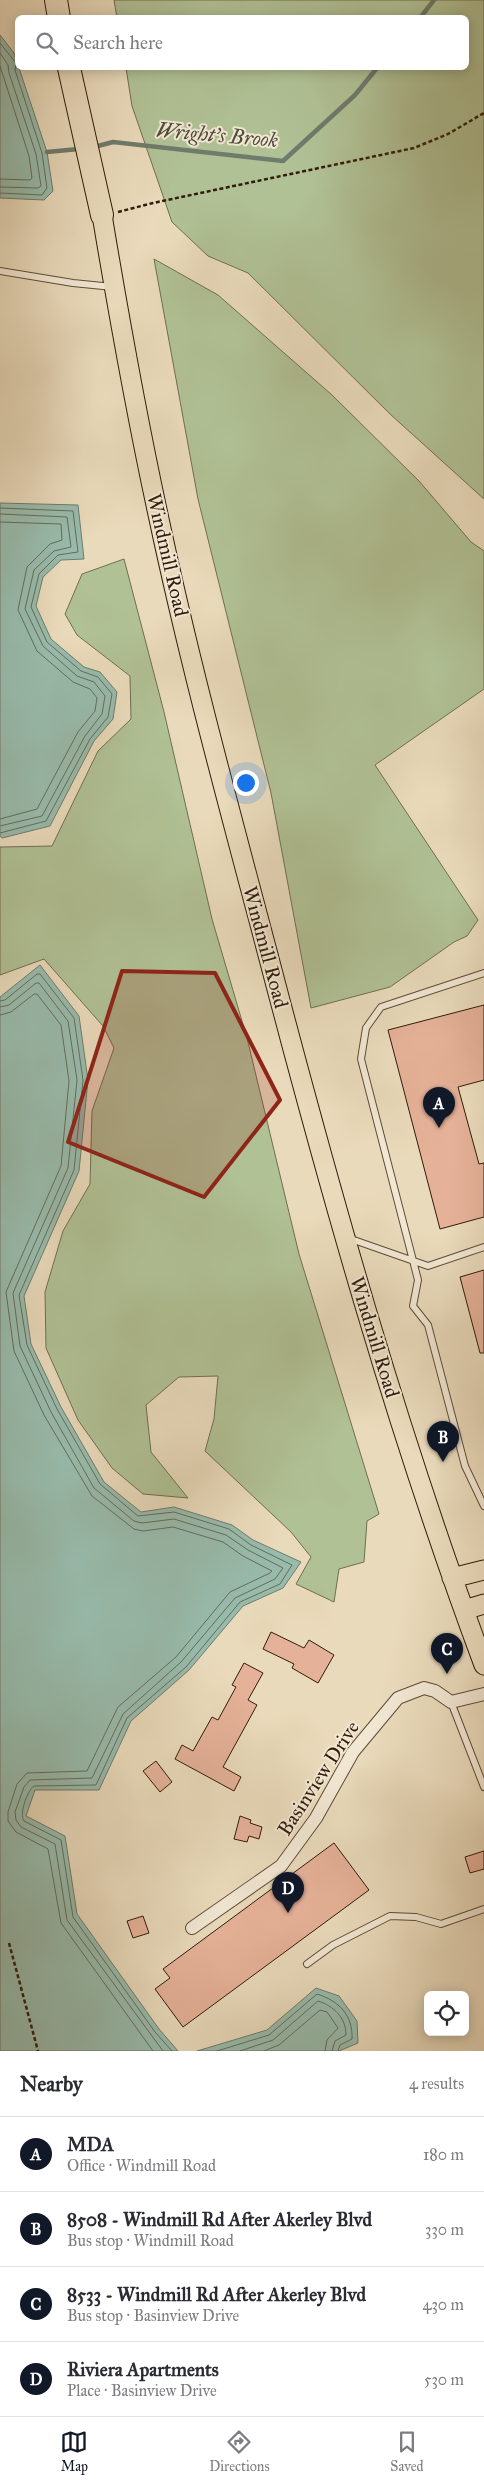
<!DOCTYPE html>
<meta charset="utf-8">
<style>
:root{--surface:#fff;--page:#f7f7f7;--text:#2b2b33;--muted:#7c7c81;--line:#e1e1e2;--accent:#111827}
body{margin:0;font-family:"IM FELL Great Primer",serif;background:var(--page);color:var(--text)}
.controls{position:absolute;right:15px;bottom:15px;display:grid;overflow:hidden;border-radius:8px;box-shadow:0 2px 12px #0003}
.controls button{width:45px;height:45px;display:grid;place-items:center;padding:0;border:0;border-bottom:1px solid var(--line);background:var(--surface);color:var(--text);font:25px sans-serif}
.you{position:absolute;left:245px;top:782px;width:18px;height:18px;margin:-12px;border:4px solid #fff;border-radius:50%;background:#1a73e8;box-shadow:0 0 0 8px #1a73e833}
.badge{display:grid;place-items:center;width:32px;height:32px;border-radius:50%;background:var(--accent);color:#fff;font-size:16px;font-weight:700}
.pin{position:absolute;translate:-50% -41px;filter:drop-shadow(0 1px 2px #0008)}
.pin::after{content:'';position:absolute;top:26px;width:18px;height:15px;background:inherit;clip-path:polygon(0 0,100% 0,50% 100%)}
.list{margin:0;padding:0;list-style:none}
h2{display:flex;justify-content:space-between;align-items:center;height:65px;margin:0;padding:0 20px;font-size:21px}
h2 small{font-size:16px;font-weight:400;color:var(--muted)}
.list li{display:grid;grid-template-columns:32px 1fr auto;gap:15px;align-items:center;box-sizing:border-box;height:75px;padding:0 20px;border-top:1px solid var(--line)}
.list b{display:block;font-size:19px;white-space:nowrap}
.list p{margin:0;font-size:16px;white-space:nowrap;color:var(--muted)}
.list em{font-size:16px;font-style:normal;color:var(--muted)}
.icon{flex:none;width:28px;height:28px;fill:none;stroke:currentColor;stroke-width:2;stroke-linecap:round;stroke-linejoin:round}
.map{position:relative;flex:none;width:484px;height:2051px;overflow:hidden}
.search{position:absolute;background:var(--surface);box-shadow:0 2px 12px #0003;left:15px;right:15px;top:15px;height:55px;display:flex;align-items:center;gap:12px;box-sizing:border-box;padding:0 18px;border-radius:8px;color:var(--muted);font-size:19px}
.sheet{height:365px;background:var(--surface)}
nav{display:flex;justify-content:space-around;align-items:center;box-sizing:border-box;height:70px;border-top:1px solid var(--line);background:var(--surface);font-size:14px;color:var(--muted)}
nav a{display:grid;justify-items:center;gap:2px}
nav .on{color:var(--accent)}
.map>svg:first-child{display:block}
.green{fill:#b0c195;stroke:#706e50}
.water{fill:#98bbac;stroke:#6f7b6c}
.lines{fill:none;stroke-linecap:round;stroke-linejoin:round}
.shore{stroke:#646c5c;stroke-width:1}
.stream{stroke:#6f7b6c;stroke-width:4.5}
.building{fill:#e5b198;stroke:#311c0b}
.lane-casing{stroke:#5f4c37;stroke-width:8}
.street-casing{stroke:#5f4c37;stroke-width:14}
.primary-casing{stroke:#311c0b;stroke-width:21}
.highway-casing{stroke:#311c0b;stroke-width:24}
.path{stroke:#311c0b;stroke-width:2.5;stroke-dasharray:4 2.5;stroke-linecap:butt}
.lane{stroke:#f1e7d3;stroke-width:6}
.street{stroke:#f1e7d3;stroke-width:12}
.primary{stroke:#e9dabb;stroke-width:19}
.highway{stroke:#e9dabb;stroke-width:22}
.marked{fill:#8f2418;fill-opacity:0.2;stroke:#8f2418;stroke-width:4;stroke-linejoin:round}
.labels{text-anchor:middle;stroke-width:4;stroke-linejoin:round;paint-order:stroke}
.street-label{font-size:20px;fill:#311c0b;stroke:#f1e7d3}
.water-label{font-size:21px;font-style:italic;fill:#504c3b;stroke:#f1e7d3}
</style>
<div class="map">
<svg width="484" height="2051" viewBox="0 0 484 2051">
<rect width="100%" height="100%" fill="#e9dabb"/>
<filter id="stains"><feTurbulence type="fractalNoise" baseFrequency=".004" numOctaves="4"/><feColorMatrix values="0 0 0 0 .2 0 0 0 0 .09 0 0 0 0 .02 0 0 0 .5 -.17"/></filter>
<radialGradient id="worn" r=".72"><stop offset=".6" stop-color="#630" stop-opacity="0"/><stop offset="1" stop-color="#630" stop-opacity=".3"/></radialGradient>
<!-- green -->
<path class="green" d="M114,0H484V499L390,414L248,273L208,256L172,222L132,106L126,68H466V18H117Z
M154,259L218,295L332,395L419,481L471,542L484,551V689L375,765L478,920L467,936L454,942L390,987L311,1008L271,793L198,499Z
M124,559L164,712L212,919L247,1038L299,1254L379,1514L367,1521L364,1562L339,1569L334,1602L296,1584L311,1557L291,1532L205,1451L214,1419L218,1376L179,1377L146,1405L151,1452L188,1498L143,1494L112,1468L78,1420L46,1348L45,1292L63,1231L90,1184L92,1111L114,1048L103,1026L44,959L0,975V847L52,846L98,751L131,719L130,676L77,635L65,614L82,574Z"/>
<!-- water -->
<path class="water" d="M0,35L14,53L47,152L53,191L44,200L0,198Z
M0,503L78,505L84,559L61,560L43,577L36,606L51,639L84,667L100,672L117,692L113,719L94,741L50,826L2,838L0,836Z
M40,965L79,1016L88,1080L79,1171L24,1296L31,1344L61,1407L104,1482L141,1512L174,1507L232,1525L253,1540L301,1562L283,1588L243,1606L189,1670L131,1721L99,1790H35L26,1816L65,1836L77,1914L159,2029L178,2051H0V997Z
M316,1988L339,1996L357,2021L358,2043L339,2051H197L267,2030Z"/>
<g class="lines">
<!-- shore -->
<path class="shore" d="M0,43L16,63L15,70L42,153L47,188L42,195L0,193
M0,53L8,65L9,73L36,154L41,186L38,188L0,187
M0,66L29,156L32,178L30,180L0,179
M0,508L73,511L78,552L58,555L39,574L31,607L47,642L81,671L98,677L112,694L108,717L90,739L46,821L0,833
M0,514L67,517L71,547L54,551L34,570L25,609L43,646L77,676L94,682L105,696L102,714L85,736L42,816L0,826
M0,522L61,524L62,540L50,544L27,567L18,610L37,651L73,682L90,689L97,698L95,711L78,732L37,809L0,819
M0,1001L5,1000L37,974H40L74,1018L83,1080L74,1170L19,1295L27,1345L57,1409L100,1484L138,1516L174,1512L229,1529L251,1545L292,1565L280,1584L240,1602L186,1667L127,1718L96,1785L34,1786C27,1791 19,1814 24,1821L61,1840L73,1917L155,2032L172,2051
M0,1007L9,1005L36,983H39L68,1021L77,1080L68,1168L13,1293L20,1346L51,1412L94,1488L134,1521L142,1523L174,1519L226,1535L248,1550L283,1568L275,1579L235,1598L181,1662L123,1714L92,1778L30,1780L24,1787L15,1812L16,1820L21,1827L55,1844L67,1920L163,2051
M0,1015L11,1012L34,994H37L61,1025L69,1081L61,1166L6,1292L14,1351L44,1415L92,1496L134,1529L143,1531L173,1527L223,1542L243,1556L272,1571L270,1573L230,1592L176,1657L118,1707L87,1771L27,1773L17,1784L8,1812V1821L16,1832L48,1849L61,1923L153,2051
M217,2051L269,2035L317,1994C339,2001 353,2015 352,2039L340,2045L338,2051
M240,2051L273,2040L318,2001C334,2006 346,2018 346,2035L335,2041L332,2051
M264,2051L279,2045L320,2010L327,2012L338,2028L327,2040L325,2051"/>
<!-- stream -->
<path class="stream" d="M420,18L434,0
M94,147L113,142L283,161L355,95L377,68
M47,152L79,149"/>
</g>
<!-- building -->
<path class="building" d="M484,1005V1080L458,1087L479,1164L484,1163V1217L440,1229L388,1030Z
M484,1270V1353H480L460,1277Z
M271,1632L304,1648L309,1640L334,1655L318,1683L292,1668L294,1664L263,1649Z
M244,1663L263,1673L248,1700L257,1705L223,1767L241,1777L234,1791L175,1759L182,1745L193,1751L212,1717L218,1720L236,1687L232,1685Z
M156,1761L172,1782L160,1792L143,1771Z
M240,1816L251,1820L250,1823L262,1827L259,1839L249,1836L247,1842L234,1839Z
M334,1843L369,1890L183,2027L155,1989L170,1978L163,1969Z
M484,1851V1869L470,1873L465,1857Z
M143,1916L149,1933L133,1938L127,1921Z"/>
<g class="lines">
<!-- lane casing -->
<g class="lane-casing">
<path id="lane" d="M0,271L73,283L113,287
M484,973L381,1007L366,1028L361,1059L418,1280L413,1306L428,1325L465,1466L484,1506
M348,1238L428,1266L484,1247
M451,1702L484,1787
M307,1964L333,1945L390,1916L416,1917L441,1924L484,1909"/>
</g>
<!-- street casing -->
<g class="street-casing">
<path id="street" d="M192,1928L281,1866L316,1818L353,1752L398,1698L424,1688L435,1691L451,1702L484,1694"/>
</g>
<!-- primary casing -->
<g class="primary-casing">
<path id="primary" d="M102,215C119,317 137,418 159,519C190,665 229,807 267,951C330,1192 397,1432 484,1665
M452,1578L484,1570
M464,1610L484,1604"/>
</g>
<!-- highway casing -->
<g class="highway-casing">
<path id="highway" d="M56,0L59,18
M69,68L102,215"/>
</g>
<!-- path -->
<path class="path" d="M118,212L153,203L414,148L448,134L484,113
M9,1943L38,2051"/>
<!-- lane -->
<use href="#lane" class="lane"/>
<!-- street -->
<use href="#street" class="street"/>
<!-- primary -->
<use href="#primary" class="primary"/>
<!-- highway -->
<use href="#highway" class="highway"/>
</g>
<!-- marked area -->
<path class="marked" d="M122,971L215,973L280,1100L204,1197L68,1142Z"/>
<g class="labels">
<!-- street labels -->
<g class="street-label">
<text transform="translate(168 555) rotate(77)" y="7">Windmill Road</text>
<text transform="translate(266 947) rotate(75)" y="7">Windmill Road</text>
<text transform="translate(375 1337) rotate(73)" y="7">Windmill Road</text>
<text transform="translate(318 1778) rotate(-57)" y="7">Basinview Drive</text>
</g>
<!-- water labels -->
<g class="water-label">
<text transform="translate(217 135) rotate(5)" y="7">Wright's Brook</text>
</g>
</g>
<rect width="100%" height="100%" filter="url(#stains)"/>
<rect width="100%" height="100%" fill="url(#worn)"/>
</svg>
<div class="controls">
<button><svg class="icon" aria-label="locate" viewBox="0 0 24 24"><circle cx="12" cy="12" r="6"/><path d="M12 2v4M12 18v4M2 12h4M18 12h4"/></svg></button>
</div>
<div class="you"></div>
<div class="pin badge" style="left:439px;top:1128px">A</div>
<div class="pin badge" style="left:443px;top:1462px">B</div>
<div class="pin badge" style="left:447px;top:1674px">C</div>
<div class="pin badge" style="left:288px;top:1913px">D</div>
<div class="search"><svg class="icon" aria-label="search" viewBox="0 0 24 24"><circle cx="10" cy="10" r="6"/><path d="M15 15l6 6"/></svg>Search here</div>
</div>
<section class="sheet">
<h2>Nearby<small>4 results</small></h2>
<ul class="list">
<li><span class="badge">A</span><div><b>MDA</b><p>Office · Windmill Road</p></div><em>180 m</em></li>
<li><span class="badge">B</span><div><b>8508 - Windmill Rd After Akerley Blvd</b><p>Bus stop · Windmill Road</p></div><em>330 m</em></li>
<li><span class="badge">C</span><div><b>8533 - Windmill Rd After Akerley Blvd</b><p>Bus stop · Basinview Drive</p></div><em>430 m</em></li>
<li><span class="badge">D</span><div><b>Riviera Apartments</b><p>Place · Basinview Drive</p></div><em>530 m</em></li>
</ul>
</section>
<nav>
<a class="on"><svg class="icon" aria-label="map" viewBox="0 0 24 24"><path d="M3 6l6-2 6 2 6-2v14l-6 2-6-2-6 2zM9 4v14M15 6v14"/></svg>Map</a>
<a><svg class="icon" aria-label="directions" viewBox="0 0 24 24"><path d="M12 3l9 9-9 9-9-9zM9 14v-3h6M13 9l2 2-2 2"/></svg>Directions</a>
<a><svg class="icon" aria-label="saved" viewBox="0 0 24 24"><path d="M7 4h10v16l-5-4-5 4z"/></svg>Saved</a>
</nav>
